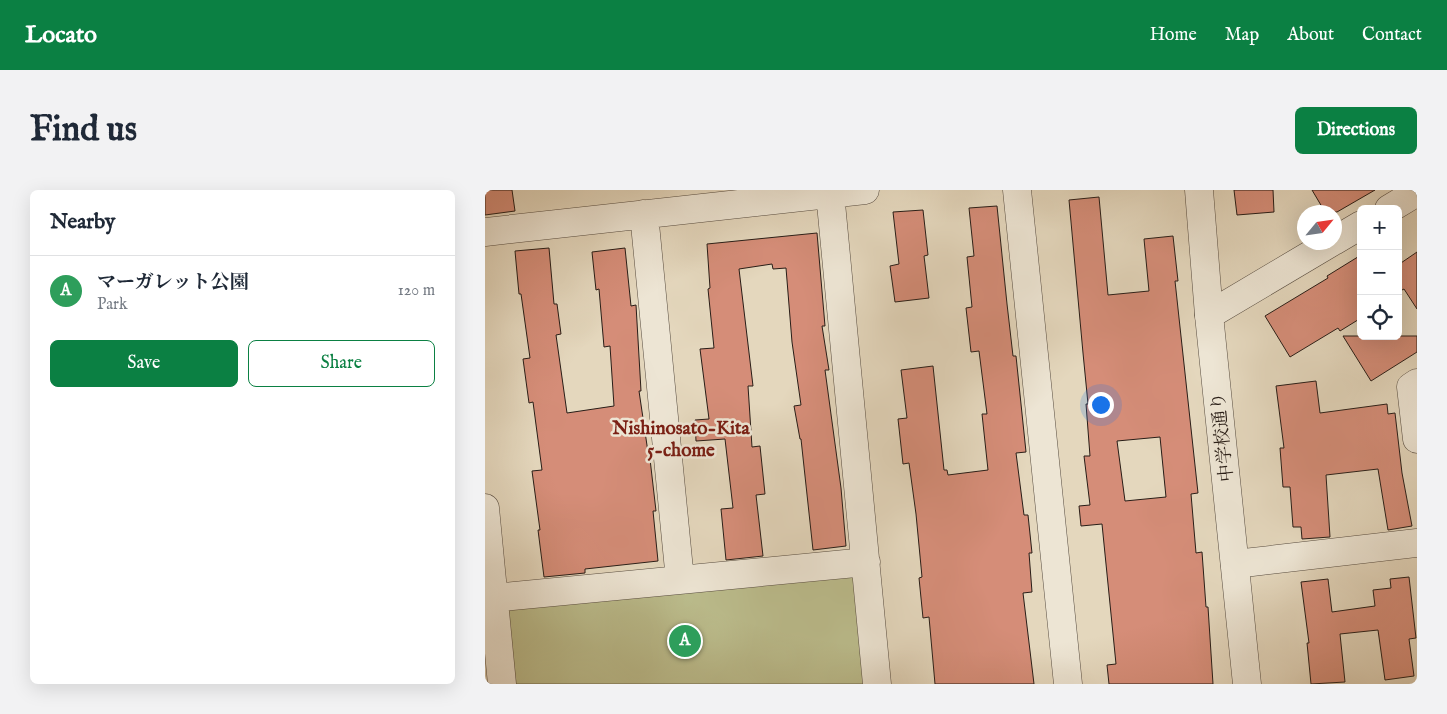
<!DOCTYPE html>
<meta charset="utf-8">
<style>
:root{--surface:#fff;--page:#f2f2f3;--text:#1f2937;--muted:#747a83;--line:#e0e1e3;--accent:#0b8043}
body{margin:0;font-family:"IM FELL English","Noto Serif JP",serif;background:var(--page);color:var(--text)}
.controls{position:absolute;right:15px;top:15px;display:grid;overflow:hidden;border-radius:8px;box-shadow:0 5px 20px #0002}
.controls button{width:45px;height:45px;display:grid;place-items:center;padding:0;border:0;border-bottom:1px solid var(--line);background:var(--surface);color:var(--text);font:25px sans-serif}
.compass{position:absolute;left:812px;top:15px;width:45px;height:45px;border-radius:50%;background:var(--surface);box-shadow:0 5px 20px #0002;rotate:61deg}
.you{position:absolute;left:615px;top:214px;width:18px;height:18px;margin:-12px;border:4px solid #fff;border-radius:50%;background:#1a73e8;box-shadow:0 0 0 8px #1a73e833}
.badge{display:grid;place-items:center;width:32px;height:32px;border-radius:50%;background:var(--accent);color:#fff;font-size:16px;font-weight:700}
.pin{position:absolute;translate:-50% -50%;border:2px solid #fff;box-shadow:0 1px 5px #0006}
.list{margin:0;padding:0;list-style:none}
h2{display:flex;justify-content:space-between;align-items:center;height:65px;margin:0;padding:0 20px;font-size:21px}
h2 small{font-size:16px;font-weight:400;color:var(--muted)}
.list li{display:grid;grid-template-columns:32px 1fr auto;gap:15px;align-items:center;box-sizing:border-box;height:70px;padding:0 20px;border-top:1px solid var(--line)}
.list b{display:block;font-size:19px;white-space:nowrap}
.list p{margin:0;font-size:16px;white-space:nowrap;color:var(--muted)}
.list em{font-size:16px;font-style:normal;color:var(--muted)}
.actions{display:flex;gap:10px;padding:15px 20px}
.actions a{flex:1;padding:11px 0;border:1px solid var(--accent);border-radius:8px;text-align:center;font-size:18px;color:var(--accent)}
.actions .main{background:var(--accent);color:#fff}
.icon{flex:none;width:28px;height:28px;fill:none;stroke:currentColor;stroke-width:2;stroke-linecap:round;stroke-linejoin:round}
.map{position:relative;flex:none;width:932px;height:494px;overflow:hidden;border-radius:8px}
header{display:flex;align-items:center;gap:30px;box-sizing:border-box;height:70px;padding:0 25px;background:var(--accent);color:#fff}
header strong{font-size:24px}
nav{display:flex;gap:28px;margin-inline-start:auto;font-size:18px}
.intro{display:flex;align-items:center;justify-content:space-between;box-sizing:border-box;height:120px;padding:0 30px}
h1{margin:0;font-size:35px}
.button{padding:12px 22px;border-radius:8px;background:var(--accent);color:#fff;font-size:18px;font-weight:700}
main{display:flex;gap:30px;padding:0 30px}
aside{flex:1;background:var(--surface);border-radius:8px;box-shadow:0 5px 20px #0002}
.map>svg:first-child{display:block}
.green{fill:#bbbc8c;stroke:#726c52}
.building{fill:#d58d78;stroke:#281d17;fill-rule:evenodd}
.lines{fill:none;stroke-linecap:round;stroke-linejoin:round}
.minor-casing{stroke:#574c40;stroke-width:29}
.tertiary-casing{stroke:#574c40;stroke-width:29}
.minor{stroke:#ede5d4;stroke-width:28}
.tertiary{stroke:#ede5d4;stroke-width:28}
.labels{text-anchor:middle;stroke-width:5;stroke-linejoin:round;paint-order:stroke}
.street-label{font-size:18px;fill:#281d17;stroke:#ede5d4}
.neighbourhood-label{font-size:19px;font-weight:bold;fill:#7a1f14;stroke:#ede5d4}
</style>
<header>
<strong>Locato</strong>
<nav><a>Home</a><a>Map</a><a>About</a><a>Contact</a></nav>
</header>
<div class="intro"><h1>Find us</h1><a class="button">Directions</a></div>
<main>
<aside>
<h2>Nearby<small></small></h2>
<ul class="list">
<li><span class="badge" style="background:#2e9e5b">A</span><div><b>マーガレット公園</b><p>Park</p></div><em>120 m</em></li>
</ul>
<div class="actions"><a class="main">Save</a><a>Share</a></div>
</aside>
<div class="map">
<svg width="932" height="494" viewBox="0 0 932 494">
<rect width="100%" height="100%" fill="#e4d7bd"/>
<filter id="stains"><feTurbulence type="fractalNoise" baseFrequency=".004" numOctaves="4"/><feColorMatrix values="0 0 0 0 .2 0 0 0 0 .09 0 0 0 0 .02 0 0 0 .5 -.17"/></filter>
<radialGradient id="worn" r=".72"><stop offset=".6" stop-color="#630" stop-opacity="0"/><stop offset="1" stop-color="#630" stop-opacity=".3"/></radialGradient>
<!-- green -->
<path class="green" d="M381,372L392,494H17L8,408Z"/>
<!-- building -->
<path class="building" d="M0,0H27L30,21L0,25Z
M749,0H788L789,22L752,25Z
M827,0H890L852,22H840Z
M614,7L623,105L664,101L659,49L688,46L693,91H690L713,303L706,304L711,363L717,362L721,417H723L728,494H624L622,475L631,474L617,334L596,336L594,316L605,315L599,266H605L601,214H603L598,163L584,10ZM675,247L681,307L640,311L632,251Z
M512,16L522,114L528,166H531L541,262L531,263L539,325H543L547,363H544L547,402L538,403L549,494H450L444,427L438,428L434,388L437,387L431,324L424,273L418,274L413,229L422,228L416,180L448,176L459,280H462L463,285L503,280L497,224H502L494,161L486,162L481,118L487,117L482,67L489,66L484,18Z
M438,20L443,65L439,66L444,108L410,112L405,76L414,74L408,22Z
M332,43L340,136H337L344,180H340L356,298L361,356L328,360L316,249H315L309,216L316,215L307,152L301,78L288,79L287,74L254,79L268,196H263L267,257L275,256L280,304L271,305L278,366L241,370L236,319L248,318L240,249L211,251L210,230L224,229L215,159L229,158L223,99L225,98L222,54Z
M64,58L69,114H72L76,144L71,145L82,223L129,216L125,156L119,157L114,99L111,100L107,62L140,58L146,116L151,115L156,201H154L164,269H165L171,321H168L173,371L100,379V383L59,387L53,340H55L47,281L57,280L48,212L44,213L38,169L45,168L36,104H34L30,61Z
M932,62V119L919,99L915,101L913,99V75Z
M876,65V128L855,141L853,138L805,167L780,126L843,88L842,86Z
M858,146H932V162L886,191Z
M831,191L835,223L902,214L903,224L910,223L917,283L927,336L903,340L893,279L841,285L845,347L817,349L816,337H808L805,297H798L795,258H799L791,196Z
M924,387L931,448L924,449L929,486L900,490L893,440L855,444L860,492L826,494L822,453H824L816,392L843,389L847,422L890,416L888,400L906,398L905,389Z"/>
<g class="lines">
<!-- minor casing -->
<g class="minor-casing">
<path id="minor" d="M532,0L583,494
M345,3L392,494
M904,19L932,2
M159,24L195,390
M0,42L380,0
M849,51L876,35
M724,125L847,52
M932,193L926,197L932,249
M0,318L17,494
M750,374L932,353
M8,408L381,372"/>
</g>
<!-- tertiary casing -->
<g class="tertiary-casing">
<path id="tertiary" d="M714,0L724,125L762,494"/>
</g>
<!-- minor -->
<use href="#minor" class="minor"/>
<!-- tertiary -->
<use href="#tertiary" class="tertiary"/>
</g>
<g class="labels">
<!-- street labels -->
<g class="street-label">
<text transform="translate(737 247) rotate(-96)" y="6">中学校通り</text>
</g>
<!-- neighbourhood labels -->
<g class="neighbourhood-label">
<text x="196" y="244">Nishinosato-Kita<tspan x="196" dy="22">5-chome</tspan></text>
</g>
</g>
<rect width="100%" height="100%" filter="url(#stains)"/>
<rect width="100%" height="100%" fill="url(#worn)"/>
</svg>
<div class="controls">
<button>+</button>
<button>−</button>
<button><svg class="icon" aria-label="locate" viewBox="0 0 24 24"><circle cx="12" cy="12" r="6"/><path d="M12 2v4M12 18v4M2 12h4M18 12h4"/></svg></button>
</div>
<svg class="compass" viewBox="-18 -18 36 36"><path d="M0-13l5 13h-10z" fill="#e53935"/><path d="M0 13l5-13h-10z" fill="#747a83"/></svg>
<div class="you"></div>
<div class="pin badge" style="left:200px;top:451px;background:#2e9e5b">A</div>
</div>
</main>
